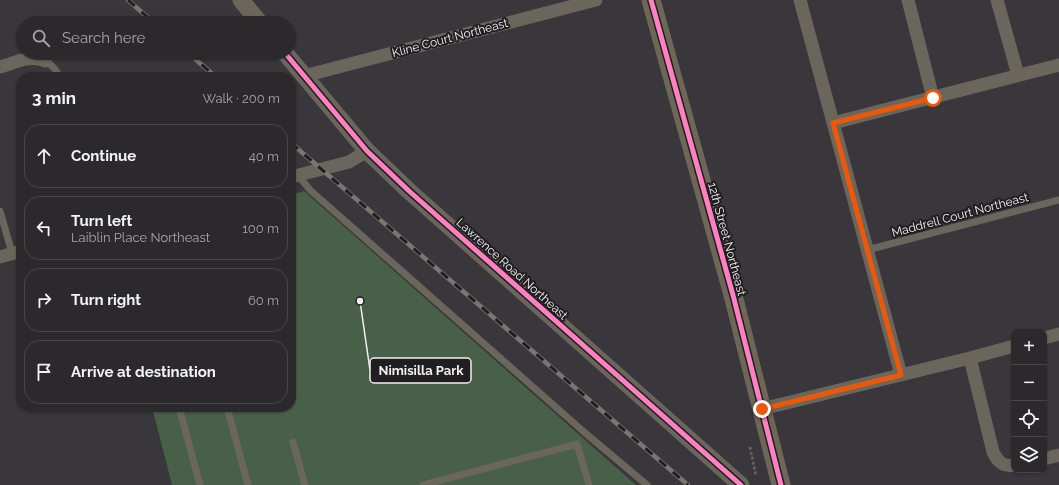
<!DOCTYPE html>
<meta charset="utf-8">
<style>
:root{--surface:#2b292c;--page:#333134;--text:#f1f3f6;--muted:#a6a6a9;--line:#474548}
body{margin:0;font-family:Raleway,sans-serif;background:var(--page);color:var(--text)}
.controls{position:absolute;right:12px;bottom:12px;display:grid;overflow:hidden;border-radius:8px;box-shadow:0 1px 3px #0004}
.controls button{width:36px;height:36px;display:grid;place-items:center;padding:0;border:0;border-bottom:1px solid var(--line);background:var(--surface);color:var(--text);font:20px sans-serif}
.stop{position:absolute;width:12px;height:12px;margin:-9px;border:3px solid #ea580c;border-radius:50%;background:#fff}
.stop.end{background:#ea580c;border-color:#fff;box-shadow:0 1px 4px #0008}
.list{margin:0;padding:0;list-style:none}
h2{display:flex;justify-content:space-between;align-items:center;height:52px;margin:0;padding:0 16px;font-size:17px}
h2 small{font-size:13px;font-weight:400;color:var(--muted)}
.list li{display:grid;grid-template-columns:26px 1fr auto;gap:12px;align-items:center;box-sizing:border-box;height:64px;margin:0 8px 8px;padding:0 8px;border:1px solid var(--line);border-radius:16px}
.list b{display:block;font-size:15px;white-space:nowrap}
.list p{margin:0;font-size:13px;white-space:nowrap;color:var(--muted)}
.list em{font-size:13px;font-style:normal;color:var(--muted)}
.icon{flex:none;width:22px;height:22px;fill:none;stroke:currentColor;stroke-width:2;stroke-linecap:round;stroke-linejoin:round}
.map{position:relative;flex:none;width:1059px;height:485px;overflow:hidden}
.search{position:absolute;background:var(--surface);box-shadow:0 1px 3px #0004;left:16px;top:16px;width:280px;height:44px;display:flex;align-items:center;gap:10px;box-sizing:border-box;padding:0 14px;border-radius:22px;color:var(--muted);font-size:15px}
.panel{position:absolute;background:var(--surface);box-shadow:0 1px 3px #0004;left:16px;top:72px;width:280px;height:340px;border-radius:16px}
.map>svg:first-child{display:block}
.green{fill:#485f48}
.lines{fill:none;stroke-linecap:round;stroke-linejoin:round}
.path{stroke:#696660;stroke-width:2.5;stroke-dasharray:3 2;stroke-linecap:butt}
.service{stroke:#6b665c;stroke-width:7}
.minor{stroke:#6b665c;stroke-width:13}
.tertiary{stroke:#6b665c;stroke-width:17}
.secondary{stroke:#6e6758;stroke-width:19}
.rail-casing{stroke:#797570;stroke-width:4.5}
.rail{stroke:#201e21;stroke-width:3;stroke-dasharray:9;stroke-linecap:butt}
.cycleway-casing{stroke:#201e21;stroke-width:8}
.cycleway{stroke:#ff80c0;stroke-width:5}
.route{stroke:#ea580c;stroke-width:5}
.labels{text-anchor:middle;stroke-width:4;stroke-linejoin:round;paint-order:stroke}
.street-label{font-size:12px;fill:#f3f0f4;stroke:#201e21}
.leader{fill:none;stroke:#f3f0f4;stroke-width:1.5}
.callout-dot{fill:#f3f0f4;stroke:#201e21;stroke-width:1.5}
.callout{fill:#201e21;stroke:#f3f0f4;stroke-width:1.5}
.callout-label{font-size:13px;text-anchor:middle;font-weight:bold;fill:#f3f0f4}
</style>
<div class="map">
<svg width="1059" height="485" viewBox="0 0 1059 485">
<rect width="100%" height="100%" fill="#39373b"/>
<!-- green -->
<path class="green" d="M304,191L636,485H172L152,407H291V195Z"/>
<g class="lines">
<!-- path -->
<path class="path" d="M750,447L756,476"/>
<!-- service -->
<path class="service" d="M45,61C52,65 57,70 59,77
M298,175L310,190L584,432L647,485
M0,211L12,253
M867,250L1059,200
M179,407L200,485
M227,407L248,485
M293,442L305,485
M423,485L577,444L589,485"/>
<!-- minor -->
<path class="minor" d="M800,0L901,375
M908,0L933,98
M997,0L1018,75
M0,67C14,63 31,54 45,61
M304,76L596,0
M833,123L1059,65
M291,177L349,162L367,151
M0,257L21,251
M1044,338L1059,334
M970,358L993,452C998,462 1003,467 1014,465
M762,409L970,358L1014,346
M1044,459L1059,455"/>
<!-- tertiary -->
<path class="tertiary" d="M241,0L260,23
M285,53L367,151L409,191L741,485"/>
<!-- secondary -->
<path class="secondary" d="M651,0L733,295L781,485"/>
<!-- rail casing -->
<g class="rail-casing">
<path id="rail" d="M128,0L154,23
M188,53L216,77
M291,143L688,485"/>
</g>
<!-- rail -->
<use href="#rail" class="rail"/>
<!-- cycleway casing -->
<g class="cycleway-casing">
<path id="cycleway" d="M651,0L733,295L781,485
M285,53L367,151L409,191L741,485"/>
</g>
<!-- cycleway -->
<use href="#cycleway" class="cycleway"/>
</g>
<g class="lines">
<!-- route -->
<path class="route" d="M762,409L901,375L833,123L933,98"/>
</g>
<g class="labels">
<!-- street labels -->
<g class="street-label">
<text transform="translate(450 38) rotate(-15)" y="4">Kline Court Northeast</text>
<text transform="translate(960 215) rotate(-15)" y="4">Maddrell Court Northeast</text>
<text transform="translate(727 239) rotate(75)" y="4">12th Street Northeast</text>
<text transform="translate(512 269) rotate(42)" y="4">Lawrence Road Northeast</text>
</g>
</g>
<!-- callouts -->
<path class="leader" d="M360 301L370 370"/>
<circle class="callout-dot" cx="360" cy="301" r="4"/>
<rect class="callout" x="370" y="358" width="101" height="25" rx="4"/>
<g class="callout-label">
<text x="421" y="375">Nimisilla Park</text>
</g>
</svg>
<div class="controls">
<button>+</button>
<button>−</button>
<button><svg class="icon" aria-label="locate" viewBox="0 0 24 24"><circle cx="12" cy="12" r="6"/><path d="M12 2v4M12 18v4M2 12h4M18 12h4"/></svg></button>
<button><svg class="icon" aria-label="layers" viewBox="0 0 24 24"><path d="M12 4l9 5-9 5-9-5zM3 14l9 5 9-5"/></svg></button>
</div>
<div class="stop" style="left:933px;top:98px"></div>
<div class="stop end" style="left:762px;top:409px"></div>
<div class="search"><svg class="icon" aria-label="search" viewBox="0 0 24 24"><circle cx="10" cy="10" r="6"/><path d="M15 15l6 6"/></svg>Search here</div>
<section class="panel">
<h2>3 min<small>Walk · 200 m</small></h2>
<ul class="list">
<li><svg class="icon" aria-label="ahead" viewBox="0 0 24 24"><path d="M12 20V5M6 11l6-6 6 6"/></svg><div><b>Continue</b></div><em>40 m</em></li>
<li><svg class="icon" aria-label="left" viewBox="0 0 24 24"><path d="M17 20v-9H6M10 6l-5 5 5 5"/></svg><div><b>Turn left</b><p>Laiblin Place Northeast</p></div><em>100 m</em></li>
<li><svg class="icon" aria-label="right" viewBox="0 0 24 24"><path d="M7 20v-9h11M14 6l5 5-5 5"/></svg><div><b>Turn right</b></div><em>60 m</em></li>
<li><svg class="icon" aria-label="arrive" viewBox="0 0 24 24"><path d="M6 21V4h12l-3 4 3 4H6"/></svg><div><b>Arrive at destination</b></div></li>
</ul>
</section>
</div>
